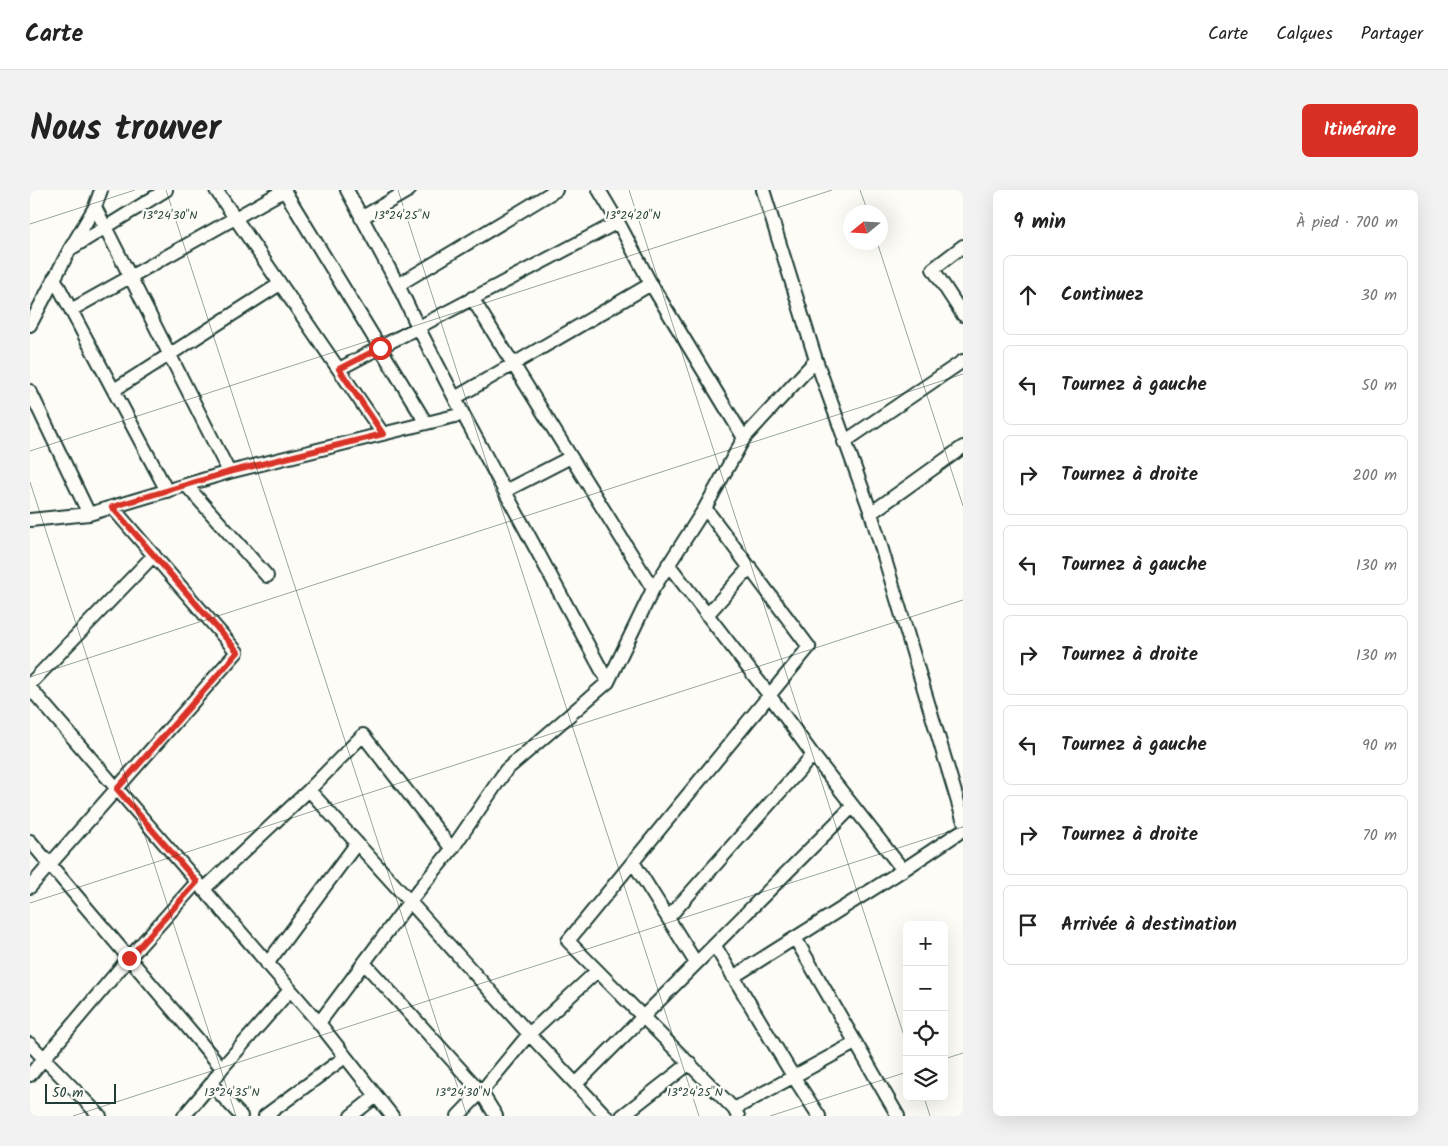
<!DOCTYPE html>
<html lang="fr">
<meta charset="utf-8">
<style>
:root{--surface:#fff;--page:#f2f2f2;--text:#222;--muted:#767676;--line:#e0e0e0;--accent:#d93025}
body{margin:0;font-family:Kalam,sans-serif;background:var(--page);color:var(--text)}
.controls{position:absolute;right:15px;bottom:15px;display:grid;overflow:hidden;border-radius:8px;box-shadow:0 5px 20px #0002}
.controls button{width:45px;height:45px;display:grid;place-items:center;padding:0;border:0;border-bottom:1px solid var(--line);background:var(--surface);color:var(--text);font:25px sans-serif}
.compass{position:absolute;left:813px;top:15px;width:45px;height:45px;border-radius:50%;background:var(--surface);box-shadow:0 5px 20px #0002;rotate:252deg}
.scale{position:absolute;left:15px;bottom:12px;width:71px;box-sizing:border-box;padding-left:5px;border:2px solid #1f3d34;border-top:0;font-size:14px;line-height:18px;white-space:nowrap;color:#1f3d34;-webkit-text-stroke:4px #fdfcf7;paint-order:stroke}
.stop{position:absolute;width:15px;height:15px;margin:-11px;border:4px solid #d93025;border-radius:50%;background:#fff}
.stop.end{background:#d93025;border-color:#fff;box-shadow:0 1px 5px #0008}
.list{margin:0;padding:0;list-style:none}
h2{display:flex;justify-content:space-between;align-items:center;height:65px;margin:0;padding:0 20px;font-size:21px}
h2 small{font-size:16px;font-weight:400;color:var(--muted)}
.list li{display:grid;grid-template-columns:32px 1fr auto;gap:15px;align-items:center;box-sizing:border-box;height:80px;margin:0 10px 10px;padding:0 10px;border:1px solid var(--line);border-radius:8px}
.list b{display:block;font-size:19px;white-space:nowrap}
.list em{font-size:16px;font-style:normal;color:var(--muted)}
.icon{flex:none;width:28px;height:28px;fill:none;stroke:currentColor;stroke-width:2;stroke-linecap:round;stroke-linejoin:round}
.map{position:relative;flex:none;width:933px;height:926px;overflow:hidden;border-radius:8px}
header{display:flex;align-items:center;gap:30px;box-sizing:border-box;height:70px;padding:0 25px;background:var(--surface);border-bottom:1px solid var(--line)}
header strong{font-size:24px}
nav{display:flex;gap:28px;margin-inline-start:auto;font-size:18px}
.intro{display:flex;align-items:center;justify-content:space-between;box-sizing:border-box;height:120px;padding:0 30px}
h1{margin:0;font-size:35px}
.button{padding:12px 22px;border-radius:8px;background:var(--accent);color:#fff;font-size:18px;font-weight:700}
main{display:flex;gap:30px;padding:0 30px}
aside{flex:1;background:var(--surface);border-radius:8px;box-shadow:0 5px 20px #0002}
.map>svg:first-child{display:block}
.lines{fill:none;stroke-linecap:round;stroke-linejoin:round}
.minor-casing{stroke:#1f3d34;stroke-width:16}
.minor{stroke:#fdfcf7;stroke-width:12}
.route{stroke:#d93025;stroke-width:6}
.ticks{fill:none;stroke:#1f3d34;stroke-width:1;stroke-opacity:0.45}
.ticks-label{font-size:12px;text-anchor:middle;fill:#1f3d34;stroke:#fdfcf7;stroke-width:4.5;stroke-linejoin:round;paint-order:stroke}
</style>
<header>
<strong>Carte</strong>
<nav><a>Carte</a><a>Calques</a><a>Partager</a></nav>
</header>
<div class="intro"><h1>Nous trouver</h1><a class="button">Itinéraire</a></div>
<main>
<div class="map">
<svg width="933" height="926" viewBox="0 0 933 926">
<rect width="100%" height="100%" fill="#fdfcf7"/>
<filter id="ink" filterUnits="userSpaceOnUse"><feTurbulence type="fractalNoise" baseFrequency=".02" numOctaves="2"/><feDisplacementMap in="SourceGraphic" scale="10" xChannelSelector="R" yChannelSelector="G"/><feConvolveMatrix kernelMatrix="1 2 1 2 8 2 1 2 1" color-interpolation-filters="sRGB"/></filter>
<g filter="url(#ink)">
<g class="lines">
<!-- minor casing -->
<g class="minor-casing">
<path id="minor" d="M186,0L353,244
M254,0L396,233
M317,0L368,95L388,137L433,224L578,492
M569,0L588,32L621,94L714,248
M733,0L786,170L841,323L933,629
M65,17L199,282
M331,28L379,0
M933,56L903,79L933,125
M42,58L136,0
M24,88L137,301
M368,95L526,0
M442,108L623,399
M41,120L255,0
M0,135L40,59L65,17L71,0
M309,179L588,32
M84,200L250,94
M0,201L59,324
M425,208L621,94
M814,252L933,171
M156,295L237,386
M475,301L541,267
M675,318L779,457L538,751L704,919L708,926
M841,323L933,257
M0,330L59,324L199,282L433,224
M638,374L740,506L783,565L873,680
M677,425L720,377
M0,494L124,365
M0,498L289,833L362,926
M279,600L499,844L576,926
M0,651L192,878
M603,672L666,773
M0,697L207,462L82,317
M173,700L279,600L333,545L422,659
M638,728L783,565
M765,748L868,926
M685,756L763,886L789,926
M334,773L451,902L466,926
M237,774L327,653
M703,787L873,680L933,640
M289,833L380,711L422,659L476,580L578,492L623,399L675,318L714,248L786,170
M0,854L70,926
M0,885L99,768L167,692
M181,894L211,926
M546,894L823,616
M704,919L825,853
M154,926L181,894L192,878L260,800
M235,926L315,867
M321,926L346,906
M428,926L451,902L499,844L567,781
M592,926L660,873"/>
</g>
<!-- minor -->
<use href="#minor" class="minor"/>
</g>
</g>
<g class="lines" filter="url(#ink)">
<!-- route -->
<path class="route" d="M99,768L167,692L87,599L208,462L82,317L199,282L353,244L309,179L350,158"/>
</g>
<!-- ticks -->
<path class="ticks" d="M136,0L437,926M368,0L669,926M599,0L877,855M830,0L838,22M0,34L105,0M847,52L933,316M0,261L802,0M0,292L206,926M0,487L933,184M0,713L933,410M914,869L933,863M894,907L900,926M43,926L933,637M740,926L877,882"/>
<g class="ticks-label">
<text x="140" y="29">13°24'30"N</text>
<text x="372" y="29">13°24'25"N</text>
<text x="603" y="29">13°24'20"N</text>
<text x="202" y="906">13°24'35"N</text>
<text x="433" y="906">13°24'30"N</text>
<text x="665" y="906">13°24'25"N</text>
</g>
</svg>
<div class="controls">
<button>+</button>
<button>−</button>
<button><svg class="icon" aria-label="locate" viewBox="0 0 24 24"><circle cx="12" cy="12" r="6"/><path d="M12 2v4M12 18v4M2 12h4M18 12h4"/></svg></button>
<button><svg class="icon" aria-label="layers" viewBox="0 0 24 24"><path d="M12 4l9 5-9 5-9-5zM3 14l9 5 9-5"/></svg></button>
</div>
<svg class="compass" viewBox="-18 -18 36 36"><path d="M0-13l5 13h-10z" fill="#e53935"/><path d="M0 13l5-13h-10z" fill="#767676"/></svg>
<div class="scale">50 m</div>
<div class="stop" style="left:350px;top:158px"></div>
<div class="stop end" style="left:99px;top:768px"></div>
</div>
<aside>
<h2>9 min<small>À pied · 700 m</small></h2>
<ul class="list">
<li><svg class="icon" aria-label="ahead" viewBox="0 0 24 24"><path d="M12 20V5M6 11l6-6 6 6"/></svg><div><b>Continuez</b></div><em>30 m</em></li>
<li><svg class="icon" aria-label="left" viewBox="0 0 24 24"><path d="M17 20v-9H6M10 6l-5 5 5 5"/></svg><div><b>Tournez à gauche</b></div><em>50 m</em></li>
<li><svg class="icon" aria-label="right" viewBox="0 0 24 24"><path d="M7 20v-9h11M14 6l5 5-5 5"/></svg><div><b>Tournez à droite</b></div><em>200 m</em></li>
<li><svg class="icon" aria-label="left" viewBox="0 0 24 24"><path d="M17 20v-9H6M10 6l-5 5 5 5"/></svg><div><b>Tournez à gauche</b></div><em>130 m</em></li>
<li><svg class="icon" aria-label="right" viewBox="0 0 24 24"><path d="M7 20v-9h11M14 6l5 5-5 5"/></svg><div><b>Tournez à droite</b></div><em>130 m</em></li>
<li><svg class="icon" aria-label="left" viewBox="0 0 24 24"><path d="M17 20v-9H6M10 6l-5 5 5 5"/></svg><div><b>Tournez à gauche</b></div><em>90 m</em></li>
<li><svg class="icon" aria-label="right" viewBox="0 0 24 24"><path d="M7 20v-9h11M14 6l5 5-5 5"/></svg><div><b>Tournez à droite</b></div><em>70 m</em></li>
<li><svg class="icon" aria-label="arrive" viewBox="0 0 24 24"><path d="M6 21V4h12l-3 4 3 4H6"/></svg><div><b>Arrivée à destination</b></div></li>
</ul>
</aside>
</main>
